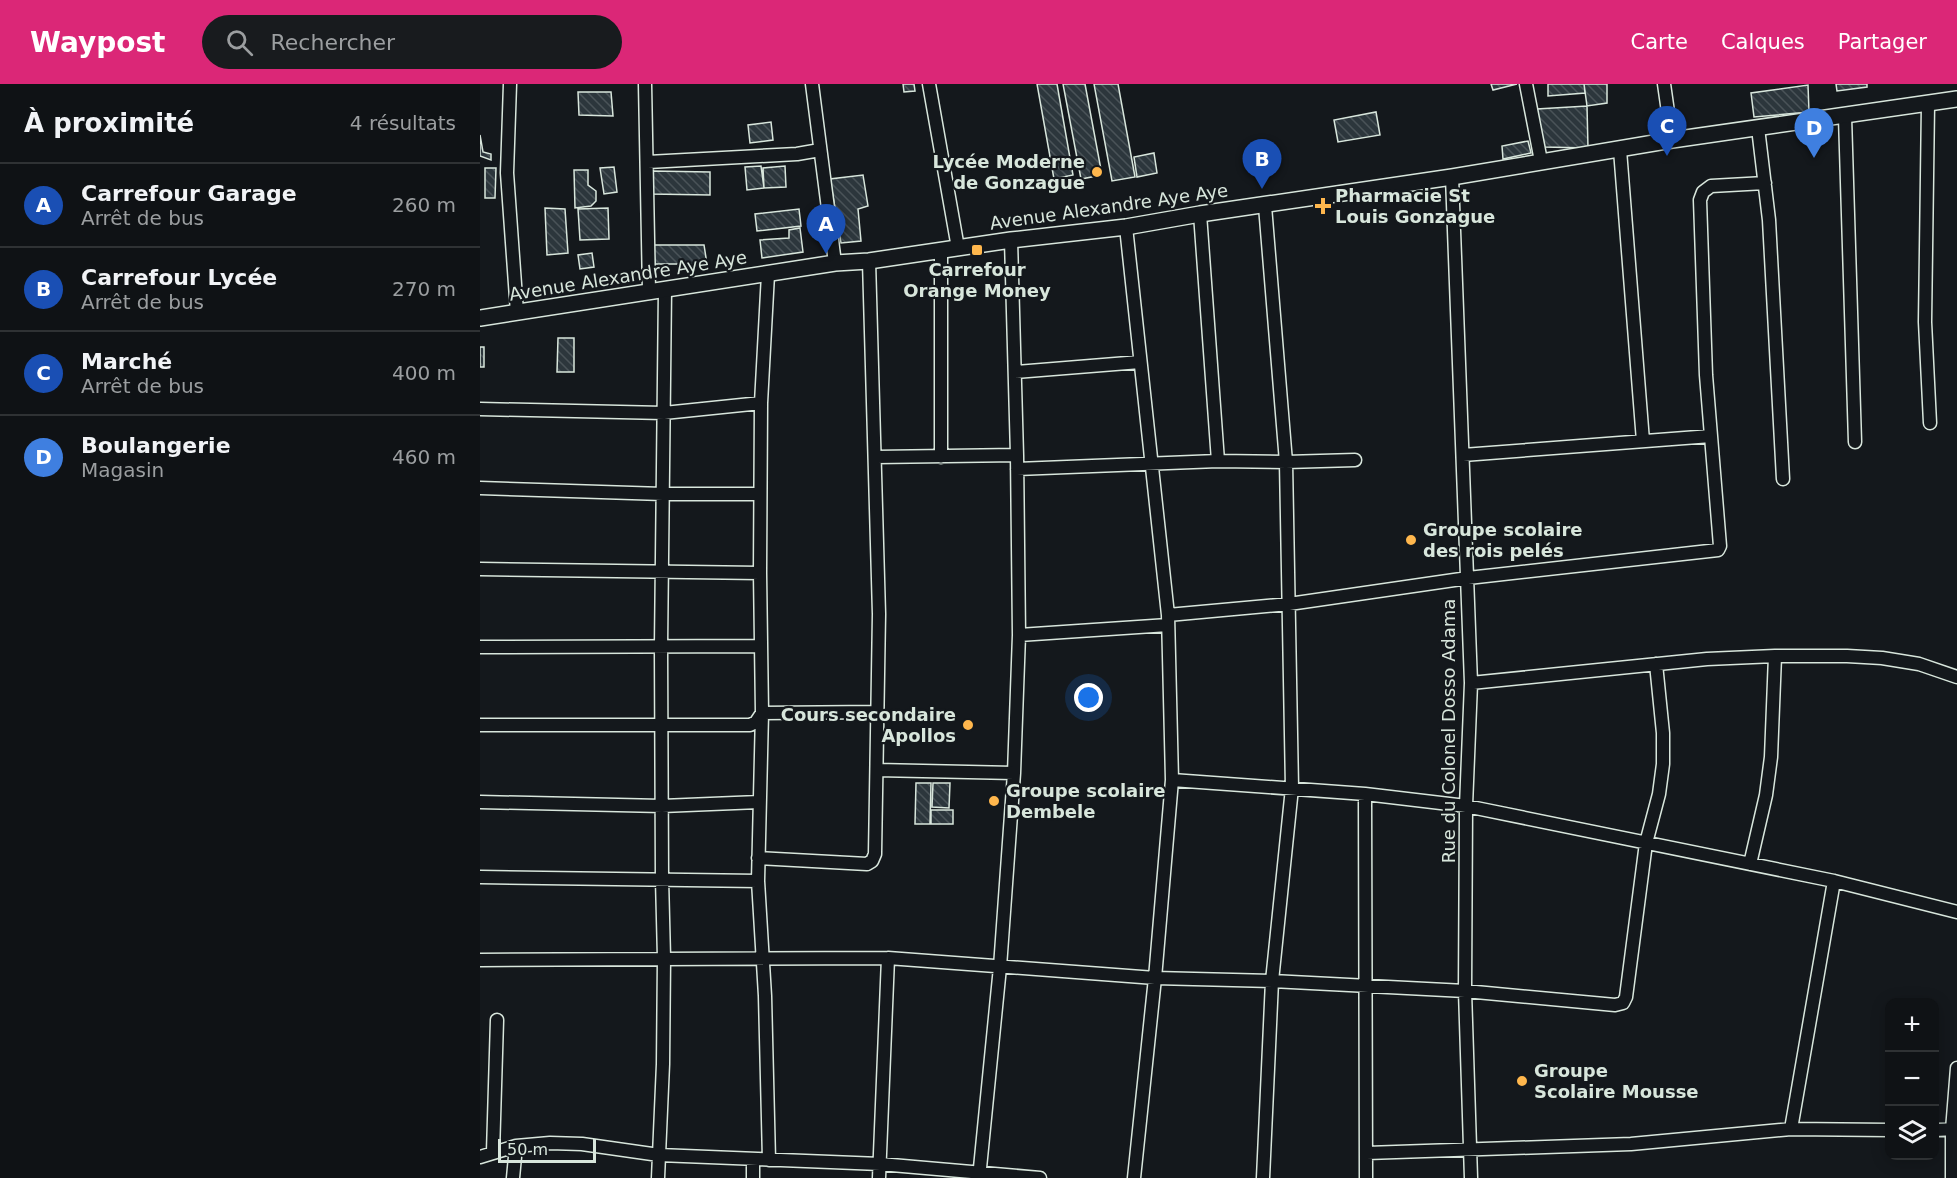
<!DOCTYPE html>
<html lang="fr">
<meta charset="utf-8">
<style>
:root{--surface:#0f1215;--page:#181b1e;--text:#f1f3f6;--muted:#9b9ea0;--line:#2f3234;--accent:#db2777}
body{margin:0;font-family:"DejaVu Sans",sans-serif;background:var(--page);color:var(--text)}
.controls{position:absolute;right:18px;bottom:18px;display:grid;overflow:hidden;border-radius:12px;box-shadow:0 3px 15px #0003}
.controls button{width:54px;height:54px;display:grid;place-items:center;padding:0;border:0;border-bottom:2px solid var(--line);background:var(--surface);color:var(--text);font:30px sans-serif}
.scale{position:absolute;left:18px;bottom:15px;width:98px;box-sizing:border-box;padding-left:6px;border:3px solid #d8e6dc;border-top:0;font-size:16px;line-height:21px;white-space:nowrap;color:#d8e6dc;-webkit-text-stroke:4px #14181c;paint-order:stroke}
.you{position:absolute;left:609px;top:614px;width:21px;height:21px;margin:-15px;border:4px solid #fff;border-radius:50%;background:#1a73e8;box-shadow:0 0 0 9px #1a73e833}
.badge{display:grid;place-items:center;width:39px;height:39px;border-radius:50%;background:var(--accent);color:#fff;font-size:20px;font-weight:700}
.pin{position:absolute;translate:-50% -50px;filter:drop-shadow(0 2px 3px #0008)}
.pin::after{content:'';position:absolute;top:32px;width:21px;height:18px;background:inherit;clip-path:polygon(0 0,100% 0,50% 100%)}
.list{margin:0;padding:0;list-style:none}
h2{display:flex;justify-content:space-between;align-items:center;height:78px;margin:0;padding:0 24px;font-size:26px}
h2 small{font-size:20px;font-weight:400;color:var(--muted)}
.list li{display:grid;grid-template-columns:39px 1fr auto;gap:18px;align-items:center;box-sizing:border-box;height:84px;padding:0 24px;border-top:2px solid var(--line)}
.list b{display:block;font-size:22px;white-space:nowrap}
.list p{margin:0;font-size:20px;white-space:nowrap;color:var(--muted)}
.list em{font-size:20px;font-style:normal;color:var(--muted)}
.icon{flex:none;width:33px;height:33px;fill:none;stroke:currentColor;stroke-width:2;stroke-linecap:round;stroke-linejoin:round}
.map{position:relative;flex:none;width:1477px;height:1094px;overflow:hidden}
header{display:flex;align-items:center;gap:36px;box-sizing:border-box;height:84px;padding:0 30px;background:var(--accent);color:#fff}
header strong{font-size:28px}
nav{display:flex;gap:33px;margin-inline-start:auto;font-size:21px}
.search{width:420px;height:54px;background:var(--page);display:flex;align-items:center;gap:15px;box-sizing:border-box;padding:0 21px;border-radius:33px;color:var(--muted);font-size:22px}
main{display:flex}
aside{flex:1;background:var(--surface)}
.map>svg:first-child{display:block}
.building{fill:url(#building-back-hatch);stroke:#d8e6dc;stroke-width:1.5}
.lines{fill:none;stroke-linecap:round;stroke-linejoin:round}
.minor-casing{stroke:#d8e6dc;stroke-width:15}
.tertiary-casing{stroke:#d8e6dc;stroke-width:18}
.minor{stroke:#14181c;stroke-width:12}
.tertiary{stroke:#14181c;stroke-width:15}
.poi-dot{fill:#ffb74d;stroke:#14181c;stroke-width:2}
.labels{text-anchor:middle;stroke-width:4.5;stroke-linejoin:round;paint-order:stroke}
.poi-label{font-size:18px;font-weight:bold;fill:#d8e6dc;stroke:#14181c;text-anchor:start}
.street-label{font-size:18px;fill:#d8e6dc;stroke:#14181c}
</style>
<header>
<strong>Waypost</strong>
<div class="search"><svg class="icon" aria-label="search" viewBox="0 0 24 24"><circle cx="10" cy="10" r="6"/><path d="M15 15l6 6"/></svg>Rechercher</div>
<nav><a>Carte</a><a>Calques</a><a>Partager</a></nav>
</header>
<main>
<aside>
<h2>À proximité<small>4 résultats</small></h2>
<ul class="list">
<li><span class="badge" style="background:#1a4fb4">A</span><div><b>Carrefour Garage</b><p>Arrêt de bus</p></div><em>260 m</em></li>
<li><span class="badge" style="background:#1a4fb4">B</span><div><b>Carrefour Lycée</b><p>Arrêt de bus</p></div><em>270 m</em></li>
<li><span class="badge" style="background:#1a4fb4">C</span><div><b>Marché</b><p>Arrêt de bus</p></div><em>400 m</em></li>
<li><span class="badge" style="background:#3f7fe0">D</span><div><b>Boulangerie</b><p>Magasin</p></div><em>460 m</em></li>
</ul>
</aside>
<div class="map">
<svg width="1477" height="1094" viewBox="0 0 1477 1094">
<defs>
<pattern id="building-back-hatch" width="6" height="6" patternUnits="userSpaceOnUse" patternTransform="scale(1.5)"><rect width="6" height="6" fill="#2c363c"/><path d="M-1 5l2 2M0 0l6 6M5-1l2 2" fill="none" stroke="#4a5358"/></pattern>
</defs>
<rect width="100%" height="100%" fill="#14181c"/>
<!-- building -->
<path class="building" d="M423,0H434L435,7L424,8Z
M557,0H577L593,91L574,95Z
M583,0H605L622,91L601,95Z
M614,0H638L655,93L632,97Z
M1011,0H1037L1013,6Z
M1068,0H1104L1105,9L1068,12Z
M1104,0H1127V19L1107,22Z
M1356,0H1387V3L1357,7Z
M1328,1L1329,28L1274,33L1271,9Z
M98,8H131L133,32L99,31Z
M1107,22L1108,64L1064,63L1057,25Z
M896,28L900,51L858,58L854,36Z
M291,38L293,56L270,59L268,41Z
M0,51L3,68L11,70V76L0,72Z
M1048,57L1051,69L1023,75L1022,62Z
M674,69L677,89L657,93L654,73Z
M281,82L284,104L267,106L265,83Z
M305,82L306,103L284,104L283,84Z
M134,83L137,108L124,110L120,84Z
M5,84H16L15,114H5Z
M94,86H108V101L116,107V117L111,122L95,124Z
M172,87L230,88V111L171,110Z
M383,91L388,122L378,125L381,157L361,159L350,95Z
M65,124L85,125L88,169L67,171Z
M128,124L129,155L100,156L98,125Z
M319,125L321,142L277,147L275,130Z
M320,144L323,168L282,174L280,156L309,154V146Z
M173,161H224L227,180H175Z
M112,169L114,183L100,185L98,171Z
M78,254H94V288H77Z
M0,263H4V283H0Z
M436,699H451L450,740H435Z
M453,699H470L469,724L452,723Z
M451,726H473V740H451Z"/>
<g class="lines">
<!-- minor casing -->
<g class="minor-casing">
<path id="minor" d="M30,0L27,89L37,228
M165,0L169,207
M332,0L355,179
M449,0L478,164
M1046,0L1061,77
M1184,0L1192,56
M1448,20L1445,238L1450,339
M1365,33L1375,358
M1278,44L1289,136L1303,395
M1140,66L1163,357
M168,78L317,70L340,66
M972,93L991,599L986,722L985,907L991,1094
M720,130L738,377
M646,143L688,531L692,696L675,894L654,1094
M461,166V373
M288,190L281,319L280,489L282,629L278,797L285,912L289,1076
M535,288L660,278
M0,325L184,329L281,319
M983,371L1231,352
M396,373L537,371
M537,385L738,377L806,378L875,376
M0,404L183,410H280
M0,485L280,489
M688,531L809,520L988,494L1238,466L1240,462L1226,291L1220,116L1223,108L1231,102L1285,99
M539,551L688,541
M0,563L281,562
M991,599L1227,575L1295,572H1367L1402,574L1439,580L1477,593
M0,641H270L276,638L282,629L398,628
M397,686L534,689
M692,696L885,710L986,722L1354,797L1477,828
M885,710L886,1094
M0,718L182,722L279,718
M278,774L387,780L392,777L395,770L399,530L389,177
M1270,780L1286,711L1291,673L1295,572
M0,793L278,797
M0,876L408,874L675,894L792,897L985,907L1135,921L1143,919L1146,913L1166,759L1179,710L1183,680V649L1176,580
M1311,1045L1354,797
M1454,1046L1477,1045
M13,1068L17,936
M887,1069L1151,1060L1311,1045L1410,1046
M0,1073L36,1062L70,1059L102,1060L179,1071L400,1080L560,1094
M33,1094L36,1062
M178,1094L183,980L184,874L182,795L181,563L185,205
M273,1094V1076
M399,1094L408,874
M499,1094L520,883L534,689L539,551L537,371L531,156
M783,1094L792,897L812,704L806,378L785,122
M1472,1094V1046L1477,984"/>
</g>
<!-- tertiary casing -->
<g class="tertiary-casing">
<path id="tertiary" d="M0,234L355,179L389,177L531,156L646,143L720,130L972,93L1192,56L1477,15"/>
</g>
<!-- minor -->
<use href="#minor" class="minor"/>
<!-- tertiary -->
<use href="#tertiary" class="tertiary"/>
</g>
<!-- markers -->
<g class="poi-dot">
<circle cx="617" cy="88" r="6"/>
<path d="M840 113h6v6h6v6h-6v6h-6v-6h-6v-6h6z"/>
<rect x="491" y="160" width="12" height="12" rx="3"/>
<circle cx="931" cy="456" r="6"/>
<circle cx="488" cy="641" r="6"/>
<circle cx="514" cy="717" r="6"/>
<circle cx="1042" cy="997" r="6"/>
</g>
<g class="labels">
<!-- poi labels -->
<g class="poi-label">
<text x="605" y="84" text-anchor="end">Lycée Moderne<tspan x="605" dy="21">de Gonzague</tspan></text>
<text x="855" y="118">Pharmacie St<tspan x="855" dy="21">Louis Gonzague</tspan></text>
<text x="497" y="192" text-anchor="middle">Carrefour<tspan x="497" dy="21">Orange Money</tspan></text>
<text x="943" y="452">Groupe scolaire<tspan x="943" dy="21">des rois pelés</tspan></text>
<text x="476" y="637" text-anchor="end">Cours secondaire<tspan x="476" dy="21">Apollos</tspan></text>
<text x="526" y="713">Groupe scolaire<tspan x="526" dy="21">Dembele</tspan></text>
<text x="1054" y="993">Groupe<tspan x="1054" dy="21">Scolaire Mousse</tspan></text>
</g>
<!-- street labels -->
<g class="street-label">
<text transform="translate(629 123) rotate(-8)" y="6">Avenue Alexandre Aye Aye</text>
<text transform="translate(148 192) rotate(-9)" y="6">Avenue Alexandre Aye Aye</text>
<text transform="translate(969 647) rotate(-90)" y="6">Rue du Colonel Dosso Adama</text>
</g>
</g>
</svg>
<div class="controls">
<button>+</button>
<button>−</button>
<button><svg class="icon" aria-label="layers" viewBox="0 0 24 24"><path d="M12 4l9 5-9 5-9-5zM3 14l9 5 9-5"/></svg></button>
</div>
<div class="scale">50 m</div>
<div class="you"></div>
<div class="pin badge" style="left:346px;top:170px;background:#1a4fb4">A</div>
<div class="pin badge" style="left:782px;top:105px;background:#1a4fb4">B</div>
<div class="pin badge" style="left:1187px;top:72px;background:#1a4fb4">C</div>
<div class="pin badge" style="left:1334px;top:74px;background:#3f7fe0">D</div>
</div>
</main>
